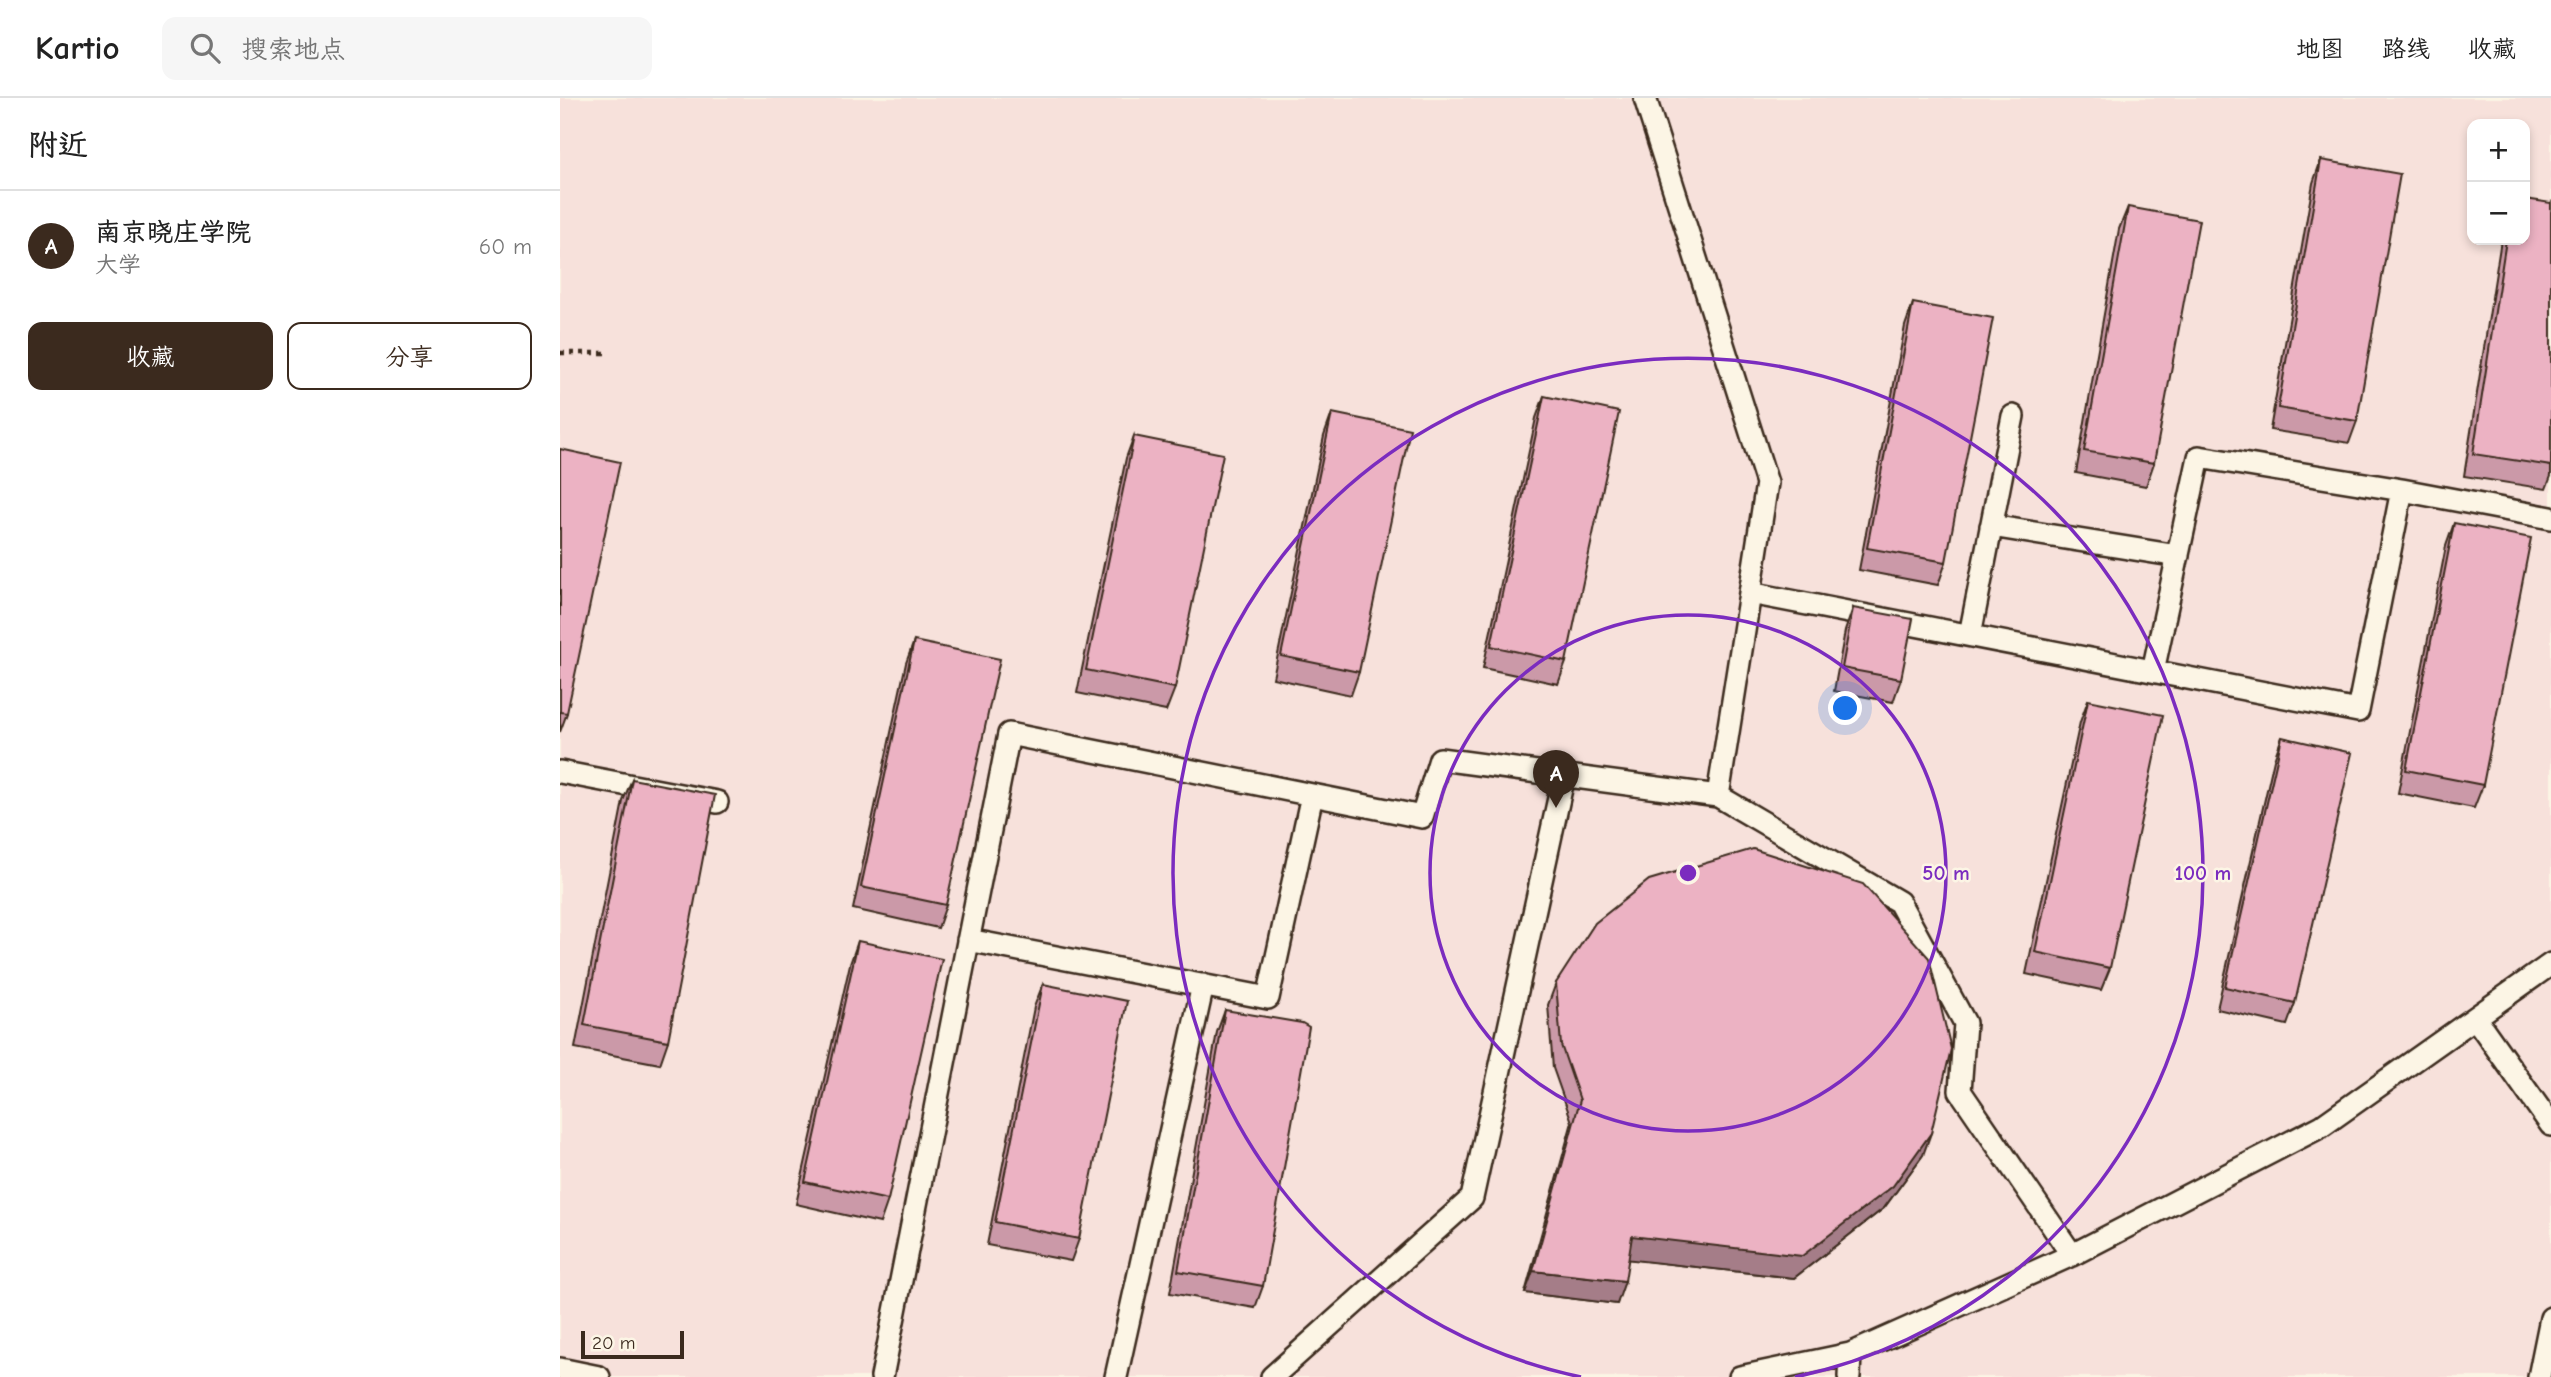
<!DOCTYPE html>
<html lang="zh">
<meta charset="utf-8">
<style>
:root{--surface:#fff;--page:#f6f6f6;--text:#222;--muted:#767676;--line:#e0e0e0;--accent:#3b2a1e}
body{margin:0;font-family:"Comic Neue","LXGW WenKai TC",sans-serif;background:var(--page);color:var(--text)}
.controls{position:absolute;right:21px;top:21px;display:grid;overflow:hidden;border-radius:14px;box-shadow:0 4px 10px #0003}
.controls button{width:63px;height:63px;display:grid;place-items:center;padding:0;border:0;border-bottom:2px solid var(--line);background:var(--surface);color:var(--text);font:35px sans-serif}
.scale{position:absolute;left:21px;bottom:18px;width:103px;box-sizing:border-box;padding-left:7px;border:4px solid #3b2a1e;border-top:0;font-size:19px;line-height:24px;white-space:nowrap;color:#3b2a1e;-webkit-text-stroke:5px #fcf5e5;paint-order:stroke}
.you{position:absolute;left:1286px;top:611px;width:24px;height:24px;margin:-18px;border:5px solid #fff;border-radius:50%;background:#1a73e8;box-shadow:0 0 0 10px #1a73e833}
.badge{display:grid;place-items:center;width:46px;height:46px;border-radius:50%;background:var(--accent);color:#fff;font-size:23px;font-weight:700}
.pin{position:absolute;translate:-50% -58px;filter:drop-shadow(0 2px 4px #0008)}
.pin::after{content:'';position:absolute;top:37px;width:24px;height:21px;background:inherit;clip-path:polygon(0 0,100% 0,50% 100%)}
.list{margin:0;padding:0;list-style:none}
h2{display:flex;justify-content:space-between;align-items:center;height:91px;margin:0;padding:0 28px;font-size:30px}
h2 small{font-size:23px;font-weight:400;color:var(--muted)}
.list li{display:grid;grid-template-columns:46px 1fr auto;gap:21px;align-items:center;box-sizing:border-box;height:112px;padding:0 28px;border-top:2px solid var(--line)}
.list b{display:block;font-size:26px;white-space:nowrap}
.list p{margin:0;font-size:23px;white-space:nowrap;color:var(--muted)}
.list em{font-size:23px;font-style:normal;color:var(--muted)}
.actions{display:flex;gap:14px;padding:21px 28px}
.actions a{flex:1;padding:16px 0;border:2px solid var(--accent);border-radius:14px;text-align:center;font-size:24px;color:var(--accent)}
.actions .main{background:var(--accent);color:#fff}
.icon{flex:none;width:38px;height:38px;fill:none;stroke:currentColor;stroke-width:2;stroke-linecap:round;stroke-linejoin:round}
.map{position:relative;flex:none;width:1991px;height:1279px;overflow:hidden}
header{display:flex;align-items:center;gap:42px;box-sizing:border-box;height:98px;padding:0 35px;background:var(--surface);border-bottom:2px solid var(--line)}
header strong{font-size:33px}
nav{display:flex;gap:38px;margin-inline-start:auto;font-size:24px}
.search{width:490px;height:63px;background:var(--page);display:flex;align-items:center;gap:18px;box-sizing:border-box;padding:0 24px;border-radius:14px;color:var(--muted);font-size:26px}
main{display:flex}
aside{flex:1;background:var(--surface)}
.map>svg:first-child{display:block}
.built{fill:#f7e1db;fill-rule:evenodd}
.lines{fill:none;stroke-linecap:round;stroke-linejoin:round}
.service-casing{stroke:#3b2a1e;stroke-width:26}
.path{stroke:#3b2a1e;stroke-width:4.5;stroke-dasharray:5 5;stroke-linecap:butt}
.service{stroke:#fcf5e5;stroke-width:21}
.wall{fill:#cb99a8;stroke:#3b2a1e;stroke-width:2}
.shaded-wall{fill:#a57d88;stroke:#3b2a1e;stroke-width:2}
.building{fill:#ecb2c3;stroke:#3b2a1e;stroke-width:2}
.ring{fill:none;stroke:#7b2cbf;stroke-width:3.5}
.centre{fill:#7b2cbf;stroke:#fcf5e5;stroke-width:3.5}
.ring-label{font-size:21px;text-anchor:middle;font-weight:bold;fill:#7b2cbf;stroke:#fcf5e5;stroke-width:5;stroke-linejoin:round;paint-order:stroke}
</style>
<header>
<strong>Kartio</strong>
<div class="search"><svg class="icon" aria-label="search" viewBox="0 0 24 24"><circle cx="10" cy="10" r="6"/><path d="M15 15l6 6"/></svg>搜索地点</div>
<nav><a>地图</a><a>路线</a><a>收藏</a></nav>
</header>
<main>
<aside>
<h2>附近<small></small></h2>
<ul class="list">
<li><span class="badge">A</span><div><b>南京晓庄学院</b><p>大学</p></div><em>60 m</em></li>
</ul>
<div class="actions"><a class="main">收藏</a><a>分享</a></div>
</aside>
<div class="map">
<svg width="1991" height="1279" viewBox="0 0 1991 1279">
<rect width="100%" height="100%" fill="#fcf5e5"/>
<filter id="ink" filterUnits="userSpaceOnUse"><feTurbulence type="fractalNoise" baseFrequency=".0143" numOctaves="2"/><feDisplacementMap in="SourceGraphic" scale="14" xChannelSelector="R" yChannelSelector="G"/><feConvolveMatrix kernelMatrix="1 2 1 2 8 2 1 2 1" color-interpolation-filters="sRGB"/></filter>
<g filter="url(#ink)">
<!-- built -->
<path class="built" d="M0,0H1991V1279H0ZM1912,26H1965V142H1912Z"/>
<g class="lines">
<!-- service casing -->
<g class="service-casing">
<path id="service" d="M1085,0L1207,385L1190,495L1798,613L1842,392L1991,420
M1431,428L1618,458
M1410,537L1453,318
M1593,573L1639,359L1842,392
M0,674L157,704
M1158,698L1339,804L1405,925L1400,993L1512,1157
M408,842L708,900L752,697
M1916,921L1991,1027
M0,1271L39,1279
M322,1279L449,636L862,719L880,661L1158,698L1190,495
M556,1279L643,887
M712,1279L912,1100L1004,677
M1180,1279L1290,1256L1512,1157L1762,1028L1991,866
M1289,1279L1290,1256
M1979,1279L1991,1220"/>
</g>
<!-- path -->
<path class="path" d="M0,255H47"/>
<!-- service -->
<use href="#service" class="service"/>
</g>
<!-- wall -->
<path class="wall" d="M1761,62L1797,323L1789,345L1710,332L1753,85Z
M1991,105V378L1986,391L1904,378L1941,142H1965Z
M1568,109L1594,365L1586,388L1516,375L1559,131Z
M1353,205L1386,464L1378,487L1299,472L1345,228Z
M984,298L1006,564L998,586L923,570L976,320Z
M772,315L799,574L791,597L713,580L764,338Z
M574,338L615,590L606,613L517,595L566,360Z
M0,351L7,615L0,634Z
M1894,425L1923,687L1914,710L1838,695L1886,448Z
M1293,510L1341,581L1333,604L1274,593L1285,533Z
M354,543L386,807L378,830L293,811L346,565Z
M1528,602L1550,870L1541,892L1466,876L1520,624Z
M1722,639L1735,905L1727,927L1657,911L1714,661Z
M72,681L108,943L100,966L15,950L63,703Z
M298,843L328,1102L320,1125L236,1106L290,866Z
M996,885L1363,1057L1324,1110L1234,1180L1068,1161L1057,1206L965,1195L1012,1024L993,970L988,907Z
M483,886L519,1141L511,1163L427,1147L474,909Z
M665,912L703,1188L695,1210L610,1195L657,934Z"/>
<!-- shaded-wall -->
<path class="shaded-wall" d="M1371,1035L1363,1057L1324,1110L1234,1180L1064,1161L1072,1138Z
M973,1173L1065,1183L1057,1206L965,1195Z"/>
<!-- building -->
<path class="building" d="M1761,62L1840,76L1797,323L1718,310Z
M1965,101L1991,105V368L1913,356L1946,142H1965Z
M1568,109L1639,122L1594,365L1524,353Z
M1353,205L1433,220L1386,464L1307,450Z
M984,298L1059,314L1006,564L931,548Z
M772,315L850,331L799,574L721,558Z
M574,338L663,356L615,590L526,572Z
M0,351L60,364L7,615L0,614Z
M1894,425L1971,440L1923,687L1846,672Z
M1293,510L1353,521L1341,581L1282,570Z
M354,543L440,561L386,807L301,789Z
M1528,602L1603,617L1550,870L1475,854Z
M1722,639L1792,655L1735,905L1665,889Z
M72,681L155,697L108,943L24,927Z
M1193,751L1303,786L1369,860L1391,951L1371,1035L1333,1088L1242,1158L1072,1138L1065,1183L973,1173L1020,1002L1001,947L996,885L1035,825L1089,782Z
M298,843L382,861L328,1102L245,1084Z
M483,886L567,903L519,1141L435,1124Z
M665,912L742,925L749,929L703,1188L618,1173Z"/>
</g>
<!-- distance rings -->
<g class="ring">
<circle cx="1128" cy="775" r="258"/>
<path d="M1021 1279A515 515 0 1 1 1235 1279"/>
</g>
<circle cx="1128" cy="775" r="10" class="centre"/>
<g class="ring-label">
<text x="1386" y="782">50 m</text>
<text x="1643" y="782">100 m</text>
</g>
</svg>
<div class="controls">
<button>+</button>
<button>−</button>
</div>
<div class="scale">20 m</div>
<div class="you"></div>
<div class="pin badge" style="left:996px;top:710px">A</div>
</div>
</main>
